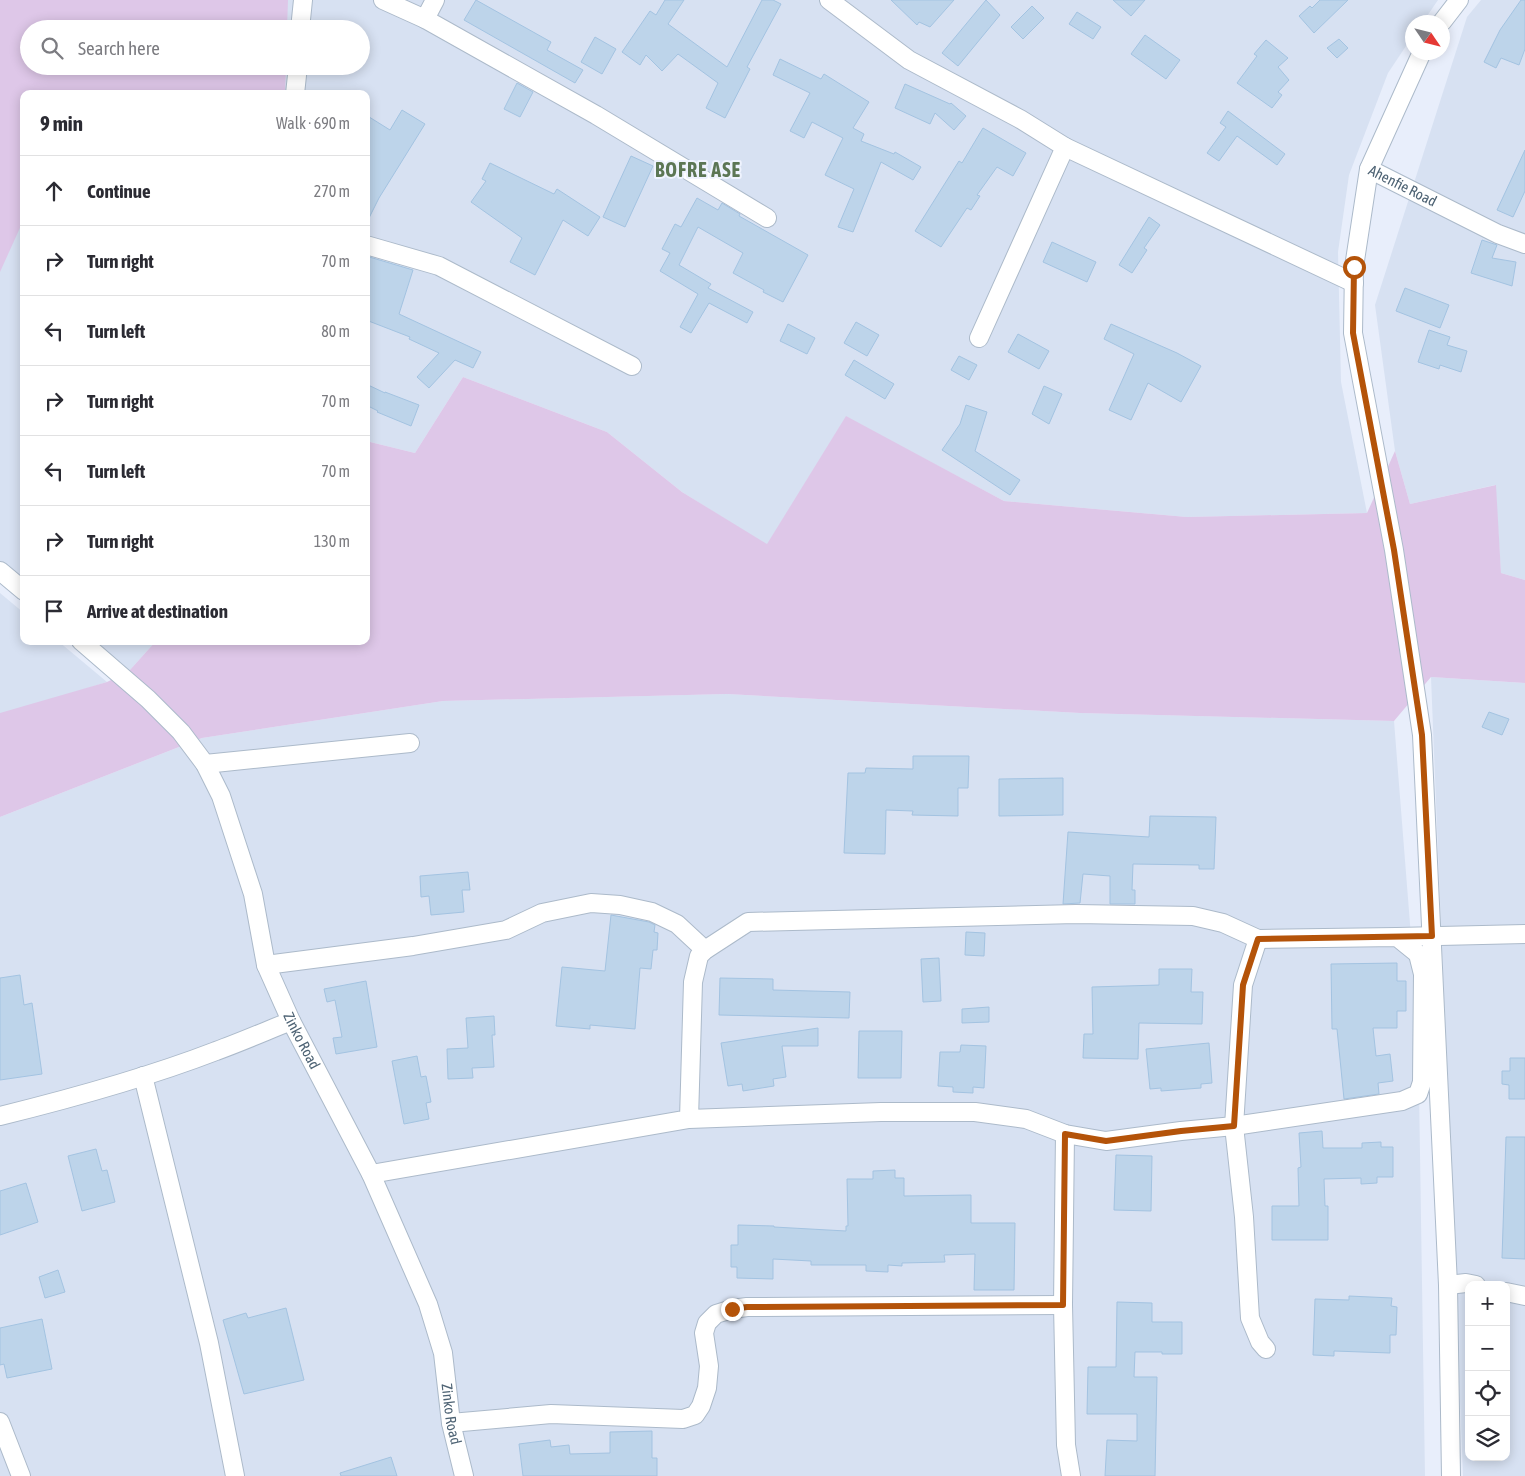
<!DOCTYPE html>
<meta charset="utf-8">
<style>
:root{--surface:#fff;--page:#f7f7f7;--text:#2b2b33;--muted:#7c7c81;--line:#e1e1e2}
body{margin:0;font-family:"Asap Condensed",sans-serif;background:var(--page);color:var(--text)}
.controls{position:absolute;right:15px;bottom:15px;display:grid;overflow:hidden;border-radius:10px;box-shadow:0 2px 12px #0003}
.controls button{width:45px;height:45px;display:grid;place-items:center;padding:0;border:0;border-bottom:1px solid var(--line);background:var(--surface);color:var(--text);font:25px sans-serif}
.compass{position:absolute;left:1405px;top:15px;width:45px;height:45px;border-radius:50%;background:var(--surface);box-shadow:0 2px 12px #0003;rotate:125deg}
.stop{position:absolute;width:15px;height:15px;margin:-11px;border:4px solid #b45309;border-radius:50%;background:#fff}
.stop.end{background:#b45309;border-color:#fff;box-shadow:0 1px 5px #0008}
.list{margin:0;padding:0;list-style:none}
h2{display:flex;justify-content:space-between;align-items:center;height:65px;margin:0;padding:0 20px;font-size:21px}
h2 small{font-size:16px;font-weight:400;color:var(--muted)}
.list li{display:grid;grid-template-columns:32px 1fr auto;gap:15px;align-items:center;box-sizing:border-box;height:70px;padding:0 20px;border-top:1px solid var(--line)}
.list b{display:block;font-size:19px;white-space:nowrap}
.list em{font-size:16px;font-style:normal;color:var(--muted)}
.icon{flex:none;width:28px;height:28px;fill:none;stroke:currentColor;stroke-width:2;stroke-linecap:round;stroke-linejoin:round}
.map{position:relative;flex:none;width:1525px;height:1476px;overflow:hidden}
.search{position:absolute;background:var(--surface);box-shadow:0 2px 12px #0003;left:20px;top:20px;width:350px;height:55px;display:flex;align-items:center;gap:12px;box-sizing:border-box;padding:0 18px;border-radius:28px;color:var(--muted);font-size:19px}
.panel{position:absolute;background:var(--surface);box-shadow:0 2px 12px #0003;left:20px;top:90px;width:350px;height:555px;border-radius:10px}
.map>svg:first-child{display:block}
.residential{fill:#d7e1f2;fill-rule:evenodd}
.green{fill:#dec7e8}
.building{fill:#bdd4ea;stroke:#a3c3e1}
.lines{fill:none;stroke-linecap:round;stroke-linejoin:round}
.street-casing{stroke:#acbaca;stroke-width:20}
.street{stroke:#fff;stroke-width:18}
.route{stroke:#b45309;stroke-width:6}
.labels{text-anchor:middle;stroke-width:4;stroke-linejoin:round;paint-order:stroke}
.street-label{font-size:15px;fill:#4e6374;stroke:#eff3fe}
.district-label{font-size:20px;font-weight:bold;letter-spacing:1px;fill:#5c7654;stroke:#eff3fe}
</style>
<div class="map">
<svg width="1525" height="1476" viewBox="0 0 1525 1476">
<rect width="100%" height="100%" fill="#e8eefb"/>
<!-- residential -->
<path class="residential" d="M0,0H1438L1423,22H1412V37L1388,73L1349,175L1338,252L1341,382L1367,513L1187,517L1004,501L846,417L767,545L682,492L607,432L463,377L415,453L366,441V94H24V582L0,563ZM29,29H361V66H29Z
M1481,0H1525V580L1501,573L1495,485L1410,504L1395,451L1375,305L1467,17Z
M0,593L24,613V641H58L107,682L0,716Z
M94,641H156L129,671Z
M1431,677L1525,683V1476H1463ZM1469,1285H1506V1457H1469Z
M727,694L1080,713L1394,721L1418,1025L1425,1476H0V817L202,738L443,701Z"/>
<!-- green -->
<path class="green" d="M0,0H288L287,29H29V66H286L285,94H24V219L0,272Z
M463,377L607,432L682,492L767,544L846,416L1004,501L1187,517L1367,513L1395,451L1410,504L1496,485L1501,573L1525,580V683L1431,677L1394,721L1080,713L727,694L443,701L202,738L0,817V713L107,682L129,671L156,641H366V441L415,453Z"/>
<!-- building -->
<path class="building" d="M476,0L551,42L547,50L583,70L575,83L464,20Z
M665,0H684L668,24L727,67L762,0H773L781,4L747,67L750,69L725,118L706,108L718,83L678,54L662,71L646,55L640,65L622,52L650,11L656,15Z
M891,0H954L930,27L919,22L917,25Z
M986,0L1000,15L958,66L942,53Z
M1113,0H1145L1131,16Z
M1320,0H1348L1314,33L1299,16L1310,6L1312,8Z
M1521,0H1525V49L1519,65L1501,58L1496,68L1484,62L1500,30Z
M1032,6L1044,18L1023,39L1011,27Z
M1077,12L1101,27L1093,39L1069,24Z
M1145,35L1180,60L1166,79L1131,54Z
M595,37L616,49L602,74L581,62Z
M1339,39L1348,48L1337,58L1327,48Z
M1266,40L1288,58L1278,67L1289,80L1278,92L1282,95L1272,108L1237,83L1257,56L1254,54Z
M780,59L821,79L824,74L869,102L853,128L864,134L861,141L894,154L895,152L921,167L913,180L881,162L853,232L838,227L854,189L825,175L843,138L812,122L804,138L790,131L810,93L773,75Z
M517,83L533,92L520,117L504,109Z
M905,84L950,104L951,103L966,116L954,130L935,113L930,124L895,108Z
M402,110L425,124L379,198L366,224V115L390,130Z
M1228,111L1285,154L1277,165L1237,136L1219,161L1207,153L1226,127L1220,123Z
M983,128L1026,153L1013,176L997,167L977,195L980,196L971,210L967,208L941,247L915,231L959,161L962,163Z
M1525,150V191L1513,217L1497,210Z
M631,156L653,166L625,227L603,217Z
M490,163L554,194L557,189L600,217L588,236L563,220L535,275L510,262L522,238L471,202L486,181L482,179Z
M697,198L718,210L722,203L740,214L739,216L808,255L783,302L763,292L764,290L733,273L743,253L698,227L679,265L711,284L708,288L753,312L747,323L709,303L691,333L680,327L698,294L660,271L670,253L662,249L675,224L681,227Z
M1149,217L1160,225L1144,248L1147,250L1132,273L1119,265Z
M1482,240L1497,245L1492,258L1516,262L1512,286L1471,273Z
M1052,242L1096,262L1087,282L1043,262Z
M366,256L413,270L399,314L481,352L473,368L455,360L429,388L417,377L439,353L409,339L410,337L366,320Z
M1405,288L1449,305L1440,328L1396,311Z
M856,322L879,335L867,356L844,343Z
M788,324L815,338L807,354L780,341Z
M1111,324L1177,353L1201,366L1181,402L1148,383L1131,420L1109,410L1134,354L1104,339Z
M1429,330L1450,337L1447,345L1467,351L1461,372L1440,365L1439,369L1418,362Z
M1018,334L1049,351L1039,369L1008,352Z
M959,356L977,365L969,380L951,370Z
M854,360L894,384L885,399L845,375Z
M366,384L385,393V392L419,405L411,426L377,412L378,411L366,405Z
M1044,386L1062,394L1049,424L1032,414Z
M966,405L987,412L975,451L1020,480L1010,495L942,450L960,424Z
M1489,712L1509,719L1502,735L1482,727Z
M913,756H969L968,788H958V816L912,815L913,811L886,810L885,854L844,853L848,773H865L866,768L913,769Z
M1063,778V815L999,816V779Z
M1150,816L1216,817L1214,869H1199V865L1133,864L1132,890H1135V904H1110V876L1083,874L1080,903L1063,904L1068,832L1149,837Z
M468,872L470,890H462L464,912L431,915L429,896L421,897L420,876Z
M611,915L649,922L655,925L654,932L658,933L657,950H653L651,969L640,968L635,1029L590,1025V1029L556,1026L562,967L605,971Z
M966,932L985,933L984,956L965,955Z
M939,958L941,1001L923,1002L921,959Z
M1397,963V981H1406V1011H1397V1028H1373L1376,1056L1390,1054L1393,1081L1378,1083L1379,1094L1344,1099L1337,1029H1332L1331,964Z
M1159,969H1192L1191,992H1203L1202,1024L1139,1023L1138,1059L1083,1058L1084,1034H1093L1092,987L1159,985Z
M20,975L24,1005L32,1003L42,1074L0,1080V978Z
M720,978L773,979V990L850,992L849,1018L719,1015Z
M366,981L377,1047L336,1054L333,1038L342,1037L335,1000L327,1002L324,989Z
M989,1007V1022L962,1023V1009Z
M494,1016L495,1035H492L494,1067L472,1068L473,1078L448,1079L447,1049L468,1048L466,1018Z
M818,1028V1046H782L786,1077L773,1079L774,1086L743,1091L742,1084L728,1086L721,1043Z
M859,1031H902L901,1078H858Z
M1209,1043L1212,1083L1201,1084V1088L1161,1091V1088L1150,1089L1146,1049Z
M961,1045L986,1046L984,1088L973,1087V1093L953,1092V1087L938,1086L940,1052H960Z
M417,1056L421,1077L426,1076L431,1102L426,1103L429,1119L404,1124L392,1061Z
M1510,1058H1525V1099H1509V1085L1502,1084V1071H1510Z
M1322,1131L1323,1148H1362V1143L1381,1142V1147H1393V1177H1377V1183L1361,1184V1178L1324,1179L1325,1206H1328V1240H1272V1206H1299L1298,1168L1301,1167L1299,1133Z
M1506,1137H1525V1259L1502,1258Z
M96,1149L102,1171L107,1170L115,1202L82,1211L68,1156Z
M1116,1155L1152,1156L1151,1211L1114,1210Z
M895,1170V1178H904V1196L971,1195V1223H1015L1014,1290H974L975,1254L944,1255L945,1262L902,1263V1266L888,1265V1272L866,1271V1265H811V1261L773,1259V1279L737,1278V1267H731V1245H738V1225L774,1226V1227L846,1231V1226H848L847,1179H873V1171Z
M26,1183L38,1222L0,1235V1191Z
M58,1270L65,1292L45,1298L39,1277Z
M1349,1296L1392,1298L1391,1306L1397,1307L1396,1335H1390V1353L1334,1351V1356L1313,1355L1315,1299L1349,1300Z
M1117,1302L1152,1303V1322H1182V1354H1162V1352H1135L1134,1377H1157L1155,1476H1105L1107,1440L1137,1441V1414H1087L1088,1367H1116Z
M286,1308L304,1380L244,1394L223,1320L246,1313L248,1318Z
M42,1319L52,1369L7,1378L4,1364L0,1365V1328Z
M652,1431V1458H657V1476H523L519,1444L550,1440L551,1447L569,1445L570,1454L610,1453V1432Z
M391,1457L397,1476H341L340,1473Z"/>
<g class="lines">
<!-- street casing -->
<g class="street-casing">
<g id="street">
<path d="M383,0L425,19"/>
<path d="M435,0L425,19L596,115L767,218"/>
<path d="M829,0L909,60L1020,119L1065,147L979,338"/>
<path d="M1442,22L1459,0"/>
<path d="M300,29L303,0"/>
<path id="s1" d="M1422,52L1369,169L1498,234L1525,244"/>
<path d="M295,94L298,66"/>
<path d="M1065,147L1354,283"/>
<path d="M1369,169L1354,267L1353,333L1394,550L1422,735L1448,1285L1451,1476"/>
<path d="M366,245L439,266L632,366"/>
<path d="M0,571L24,591"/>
<path id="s2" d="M81,641L148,699L181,732L205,764L221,796L253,894L266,965L291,1021L371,1174L428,1304L443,1353L451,1423L464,1476"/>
<path d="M205,764L410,743"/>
<path d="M1397,937L1525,934"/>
<path d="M1258,939L1243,985L1234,1126L1244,1217L1250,1318L1260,1342L1266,1349"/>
<path d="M266,965L413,946L506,930L542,913L591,903L620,905L652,912L677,924L705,950"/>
<path d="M143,1076L209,1343L235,1476"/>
<path d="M0,1116C73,1098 146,1078 216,1051C241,1042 266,1031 291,1021"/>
<path d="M1065,1134L1063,1305L1066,1445L1071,1476"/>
<path d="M371,1174L689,1119L881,1112H975L1026,1119L1065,1134L1106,1141L1181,1131L1234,1126L1402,1101L1418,1094L1422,1082L1423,974L1418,954L1397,937L1258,939L1223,923L1193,916L1076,914L748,922L705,950L699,956L693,982L689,1119"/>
<path d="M1448,1285L1466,1283L1476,1285"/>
<path d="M1506,1292L1525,1296"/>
<path d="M0,1422L21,1476"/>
<path d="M451,1423L551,1414L683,1419L695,1415L701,1406L707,1388L709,1366L704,1333L707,1323L716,1314L732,1309L747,1307L1063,1305"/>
</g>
</g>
<!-- street -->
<use href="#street" class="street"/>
</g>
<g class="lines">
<!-- route -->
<path class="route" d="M732,1309L747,1307L1063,1305L1065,1134L1106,1141L1181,1131L1234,1126L1243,985L1258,939L1432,936L1422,735L1394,550L1353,333L1354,267"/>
</g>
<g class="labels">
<!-- street labels -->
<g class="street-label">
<text dy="5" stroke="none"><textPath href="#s1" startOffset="166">Ahenfie Road</textPath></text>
<text dy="5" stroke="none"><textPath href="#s2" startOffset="470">Zinko Road</textPath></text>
<text dy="5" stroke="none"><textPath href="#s2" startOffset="875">Zinko Road</textPath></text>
</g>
<!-- district labels -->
<g class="district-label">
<text x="698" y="177">BOFRE ASE</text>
</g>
</g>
</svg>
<div class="controls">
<button>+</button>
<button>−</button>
<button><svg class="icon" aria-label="locate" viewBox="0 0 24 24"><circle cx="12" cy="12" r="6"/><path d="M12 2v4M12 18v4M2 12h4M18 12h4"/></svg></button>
<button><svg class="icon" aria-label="layers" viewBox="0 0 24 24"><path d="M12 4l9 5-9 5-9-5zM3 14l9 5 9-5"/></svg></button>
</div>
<svg class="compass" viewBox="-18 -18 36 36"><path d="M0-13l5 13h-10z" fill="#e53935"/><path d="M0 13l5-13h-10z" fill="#7c7c81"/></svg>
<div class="stop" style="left:1354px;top:267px"></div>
<div class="stop end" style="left:732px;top:1309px"></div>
<div class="search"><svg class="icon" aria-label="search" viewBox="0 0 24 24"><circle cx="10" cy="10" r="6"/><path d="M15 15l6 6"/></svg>Search here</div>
<section class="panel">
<h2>9 min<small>Walk · 690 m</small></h2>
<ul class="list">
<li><svg class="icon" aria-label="ahead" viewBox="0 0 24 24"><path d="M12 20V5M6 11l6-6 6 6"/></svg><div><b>Continue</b></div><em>270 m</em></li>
<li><svg class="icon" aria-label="right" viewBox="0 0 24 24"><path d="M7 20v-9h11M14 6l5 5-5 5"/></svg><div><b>Turn right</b></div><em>70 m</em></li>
<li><svg class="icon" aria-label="left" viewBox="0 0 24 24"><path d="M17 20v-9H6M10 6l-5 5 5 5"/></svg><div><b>Turn left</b></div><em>80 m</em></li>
<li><svg class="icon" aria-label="right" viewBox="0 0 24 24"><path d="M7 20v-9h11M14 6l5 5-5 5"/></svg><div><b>Turn right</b></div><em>70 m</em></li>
<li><svg class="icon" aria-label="left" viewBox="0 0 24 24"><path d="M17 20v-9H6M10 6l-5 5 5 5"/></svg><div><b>Turn left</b></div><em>70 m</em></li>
<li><svg class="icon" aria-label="right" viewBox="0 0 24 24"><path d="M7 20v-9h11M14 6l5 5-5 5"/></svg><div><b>Turn right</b></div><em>130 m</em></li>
<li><svg class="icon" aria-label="arrive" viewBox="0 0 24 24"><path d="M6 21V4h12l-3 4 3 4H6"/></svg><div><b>Arrive at destination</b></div></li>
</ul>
</section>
</div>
